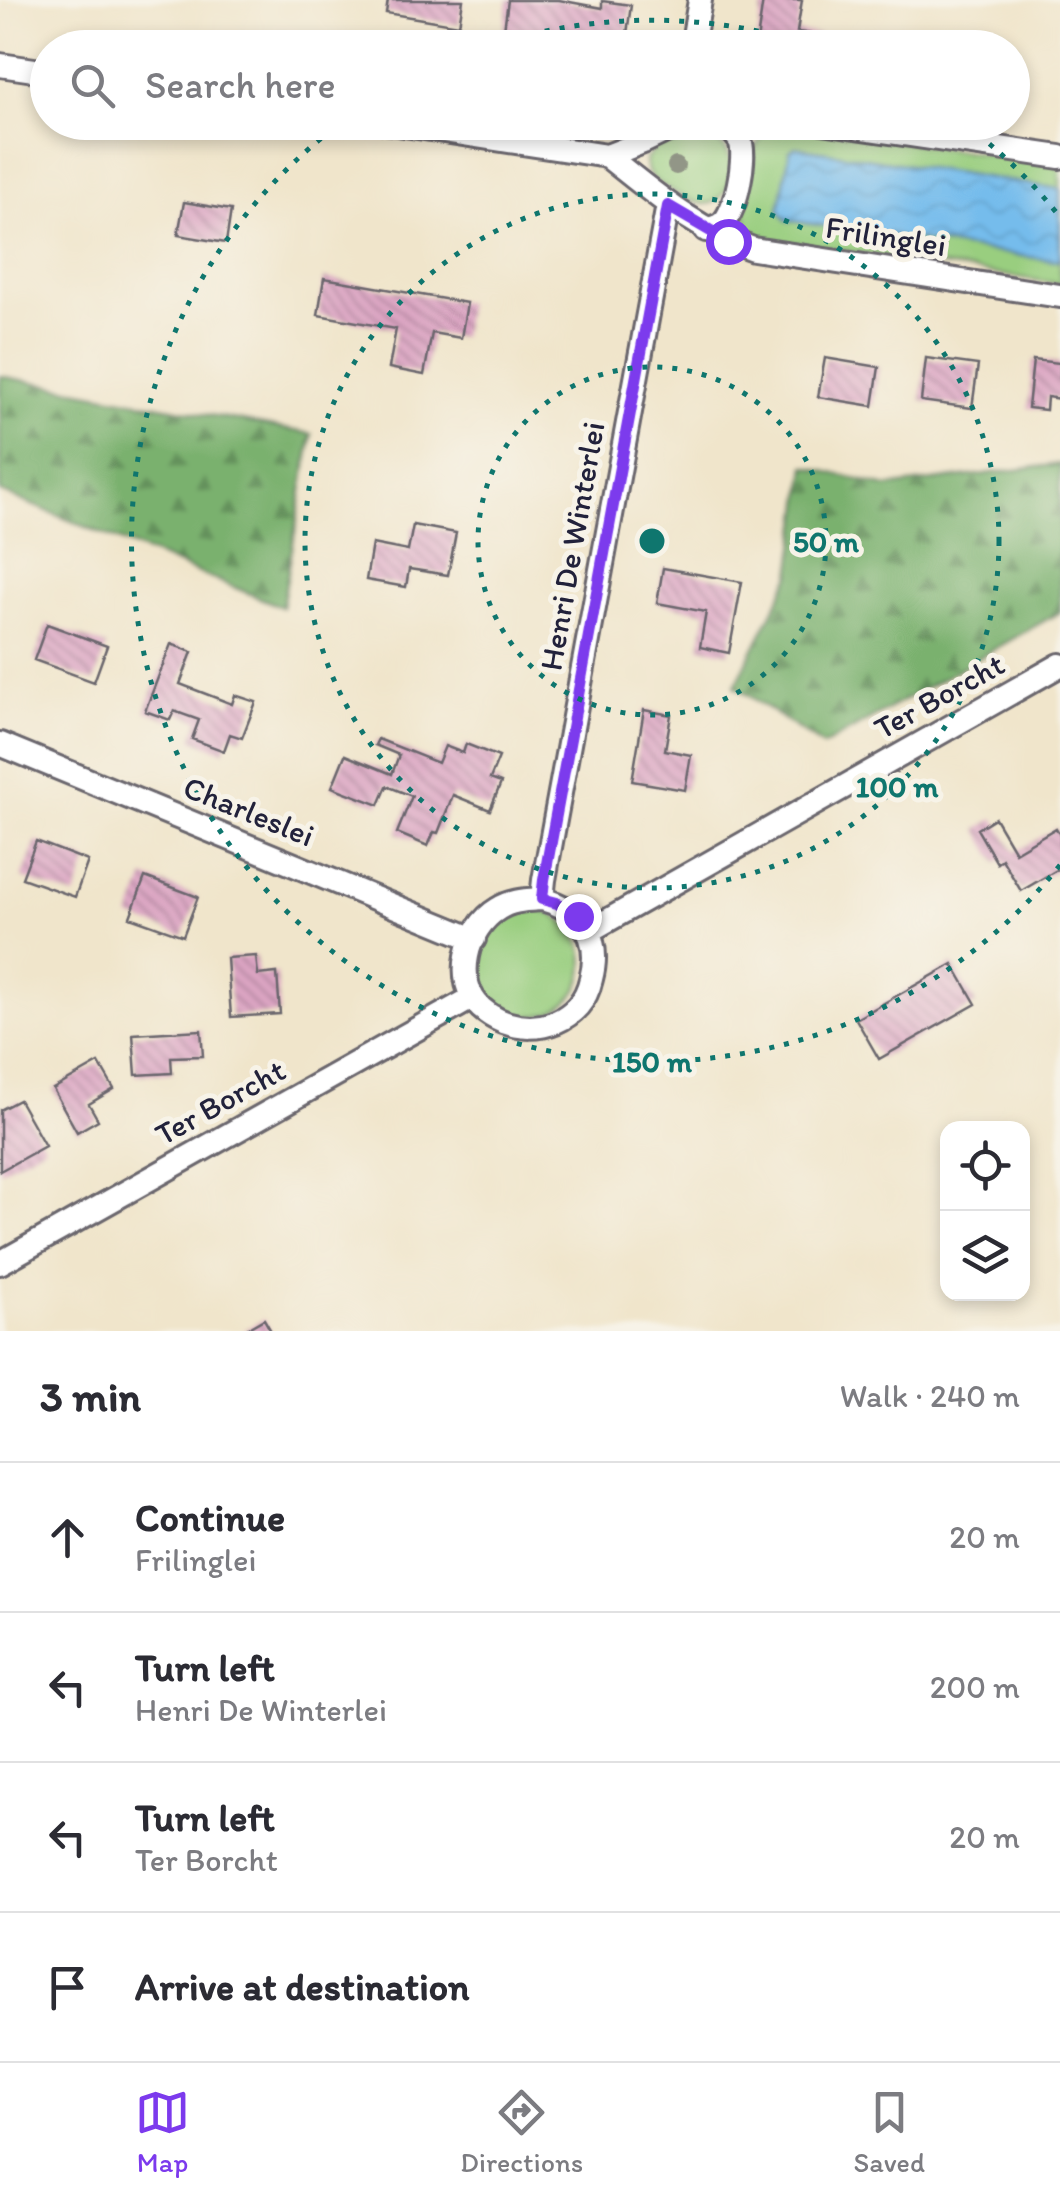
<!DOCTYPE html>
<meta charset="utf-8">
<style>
:root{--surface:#fff;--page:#f7f7f7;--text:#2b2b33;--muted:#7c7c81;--line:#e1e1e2;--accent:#7c3aed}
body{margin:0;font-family:Itim,sans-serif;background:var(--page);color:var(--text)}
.controls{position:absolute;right:30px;bottom:30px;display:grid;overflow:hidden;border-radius:20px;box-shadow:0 5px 15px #0003}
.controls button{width:90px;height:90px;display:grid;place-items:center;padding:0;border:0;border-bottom:2px solid var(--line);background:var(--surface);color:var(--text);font:50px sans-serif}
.stop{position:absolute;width:30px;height:30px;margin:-22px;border:8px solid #7c3aed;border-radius:50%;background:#fff}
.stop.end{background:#7c3aed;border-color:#fff;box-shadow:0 2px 10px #0008}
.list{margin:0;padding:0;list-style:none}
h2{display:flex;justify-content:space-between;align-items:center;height:130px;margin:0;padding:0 40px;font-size:42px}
h2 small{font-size:32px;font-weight:400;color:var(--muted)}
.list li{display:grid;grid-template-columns:65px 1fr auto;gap:30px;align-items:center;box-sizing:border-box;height:150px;padding:0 40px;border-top:2px solid var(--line)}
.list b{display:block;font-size:38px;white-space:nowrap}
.list p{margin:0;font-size:32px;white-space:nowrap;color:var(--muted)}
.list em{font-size:32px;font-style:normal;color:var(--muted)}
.icon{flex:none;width:55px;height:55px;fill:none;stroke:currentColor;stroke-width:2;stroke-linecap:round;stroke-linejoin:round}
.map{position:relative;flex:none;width:1060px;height:1331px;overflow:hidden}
.search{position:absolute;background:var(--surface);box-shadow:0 5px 15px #0003;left:30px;right:30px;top:30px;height:110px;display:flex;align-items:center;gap:25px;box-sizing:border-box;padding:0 35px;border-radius:55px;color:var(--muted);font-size:38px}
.sheet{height:730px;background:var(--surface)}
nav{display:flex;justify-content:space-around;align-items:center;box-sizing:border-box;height:140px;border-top:2px solid var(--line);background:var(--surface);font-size:28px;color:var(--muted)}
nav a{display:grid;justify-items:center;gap:5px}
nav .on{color:var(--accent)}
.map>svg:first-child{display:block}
.green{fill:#99ce7f;stroke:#5e785d;stroke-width:2.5}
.forest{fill:url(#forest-firs);stroke:#4e6a54;stroke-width:2.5}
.water{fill:url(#water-waves);stroke:#4b6f94;stroke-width:2.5}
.building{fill:url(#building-back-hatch)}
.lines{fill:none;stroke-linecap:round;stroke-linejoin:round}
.minor-casing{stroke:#6a666d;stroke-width:28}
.minor{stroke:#fff;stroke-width:22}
.tree{fill:#929687}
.route{stroke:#7c3aed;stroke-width:12}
.ring{fill:none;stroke:#0f766e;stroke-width:5;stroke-dasharray:5 10}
.labels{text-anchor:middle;stroke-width:10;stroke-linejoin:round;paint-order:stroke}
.street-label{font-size:32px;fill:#22223b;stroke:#f7f3e8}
.centre{fill:#0f766e;stroke:#f7f3e8;stroke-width:5}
.ring-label{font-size:30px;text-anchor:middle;font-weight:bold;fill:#0f766e;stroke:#f7f3e8;stroke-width:10;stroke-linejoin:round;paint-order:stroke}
</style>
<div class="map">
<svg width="1060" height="1331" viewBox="0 0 1060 1331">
<defs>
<pattern id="forest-firs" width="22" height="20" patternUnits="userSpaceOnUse" patternTransform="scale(2.5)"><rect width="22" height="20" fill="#7ab16e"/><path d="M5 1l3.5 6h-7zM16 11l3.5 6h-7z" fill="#64905c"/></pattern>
<pattern id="water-waves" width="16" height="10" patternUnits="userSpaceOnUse" patternTransform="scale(2.5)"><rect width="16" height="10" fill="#74bcec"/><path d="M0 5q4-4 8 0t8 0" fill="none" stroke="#64a1cb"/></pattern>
<pattern id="building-back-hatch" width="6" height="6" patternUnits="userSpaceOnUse" patternTransform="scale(2.5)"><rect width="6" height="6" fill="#dba4c2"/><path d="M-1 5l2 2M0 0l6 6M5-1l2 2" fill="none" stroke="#b1859f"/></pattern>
</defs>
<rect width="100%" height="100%" fill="#f7f3e8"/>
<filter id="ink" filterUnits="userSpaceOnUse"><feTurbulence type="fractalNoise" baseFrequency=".01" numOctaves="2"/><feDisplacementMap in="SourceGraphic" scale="20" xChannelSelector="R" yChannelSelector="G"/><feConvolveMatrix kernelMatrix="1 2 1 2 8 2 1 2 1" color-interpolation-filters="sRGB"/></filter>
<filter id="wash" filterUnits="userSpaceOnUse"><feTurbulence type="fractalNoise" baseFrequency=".0048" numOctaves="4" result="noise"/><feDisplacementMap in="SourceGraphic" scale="40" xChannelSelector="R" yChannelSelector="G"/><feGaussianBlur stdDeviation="2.25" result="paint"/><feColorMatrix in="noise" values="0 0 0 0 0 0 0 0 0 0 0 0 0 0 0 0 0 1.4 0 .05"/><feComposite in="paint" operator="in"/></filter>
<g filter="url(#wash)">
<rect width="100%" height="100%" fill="#f0e5cb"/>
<!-- green -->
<path class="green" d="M784,124L1060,165V284L761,238L749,228L745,213L755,148L768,127Z
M708,138C747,148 732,206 703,204C691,203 678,193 667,188C654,180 645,176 646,159L657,147Z
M478 963a53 53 0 1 1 106 0a53 53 0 1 1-106 0Z"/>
<!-- forest -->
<path class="forest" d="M0,376L312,434L282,607L0,492Z
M1060,464V612L823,746L735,686L791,575L806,466L887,487Z"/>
<!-- water -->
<path class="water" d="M795,147L1060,189V259L1055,261L786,220L779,210L790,151Z"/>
<g id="blocks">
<!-- building -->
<path class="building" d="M388,0H463L459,25L386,13Z
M508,0H559L602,8V1L631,5L625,48L570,41L569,47L503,37Z
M763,0H802L797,32L821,35L819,48H756Z
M184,202L231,210L226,243L178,235Z
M324,278L467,303L461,338L432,333L424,375L389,368L396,329L318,315Z
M825,358L879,367L873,406L818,397Z
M926,358L978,365L972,408L921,401Z
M1033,360L1060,363V399L1047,397L1046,410L1028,408Z
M413,525L456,533L448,575L409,569L406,587L366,580L372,544L408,551Z
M663,568L742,582L729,653L700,647L706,612L657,603Z
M47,624L107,646L94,682L34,660Z
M171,644L192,652L180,684L232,704L235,695L256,702L242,738L230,734L224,751L192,739L199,720L174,711L170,720L145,711Z
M644,710L671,715L665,750L691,755L685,790L632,781Z
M378,739L438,763L445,746L463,753L466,744L499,757L490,779L501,783L490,810L453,795L438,833L434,832L428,846L397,833L412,796L387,786L379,805L332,787L345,755L392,774L399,755L375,745Z
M995,818L1015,852L1056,828L1060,835V868L1021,891L1002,859L997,863L977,829Z
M36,841L88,861L75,897L22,878Z
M145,877L198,897L183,936L130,917Z
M256,956L258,975L277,973L280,1014L231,1017L227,958Z
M953,964L976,1004L879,1059L856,1019Z
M201,1030L203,1056L171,1057L172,1073L136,1075L133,1034Z
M99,1063L114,1089L89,1104L98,1120L77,1132L53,1089Z
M19,1100L45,1146L0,1171V1110Z
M264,1319L271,1331H243Z"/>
</g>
</g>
<g filter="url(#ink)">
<use href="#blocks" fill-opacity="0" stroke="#6a666d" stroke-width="2.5"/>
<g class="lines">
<!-- minor casing -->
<g class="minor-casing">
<path id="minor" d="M692,48L700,0
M0,65L48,72
M385,122L607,156L643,142L676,126L693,122
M822,122L1060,157
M607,156C654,193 695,230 753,249L1060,296
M706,230C711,228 717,227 721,224C736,215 747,155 740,141C734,130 725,127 714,122
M0,744L474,939
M542,899L544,880L668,205
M542,899C582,910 602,937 591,979C589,988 584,999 578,1006C553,1034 508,1033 481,1008C453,982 466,928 498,909C511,900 527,900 542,899Z
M589,931L1060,665
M0,1263L472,998"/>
</g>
<!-- minor -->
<use href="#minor" class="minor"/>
</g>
<!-- trees -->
<circle class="tree" cx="676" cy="166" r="9"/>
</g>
<g class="lines" filter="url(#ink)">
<!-- route -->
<path class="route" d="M578,916L557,903L542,899L544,880L668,206L728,241"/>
</g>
<!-- distance rings -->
<g class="ring">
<circle cx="652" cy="541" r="174"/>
<circle cx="652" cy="541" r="347"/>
<path d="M1060 865A521 521 0 1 1 338 125M487 47A521 521 0 0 1 817 47M966 125A521 521 0 0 1 1060 217"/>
</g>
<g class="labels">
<!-- street labels -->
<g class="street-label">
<text transform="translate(886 236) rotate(9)" y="11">Frilinglei</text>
<text transform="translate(572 546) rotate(-80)" y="11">Henri De Winterlei</text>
<text transform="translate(939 696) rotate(-29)" y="11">Ter Borcht</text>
<text transform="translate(249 811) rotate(22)" y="11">Charleslei</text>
<text transform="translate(220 1102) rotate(-29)" y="11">Ter Borcht</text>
</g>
</g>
<circle cx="652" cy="541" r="15" class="centre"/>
<g class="ring-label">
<text x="826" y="552">50 m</text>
<text x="897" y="797">100 m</text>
<text x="652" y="1072">150 m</text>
</g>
</svg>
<div class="controls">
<button><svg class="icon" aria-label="locate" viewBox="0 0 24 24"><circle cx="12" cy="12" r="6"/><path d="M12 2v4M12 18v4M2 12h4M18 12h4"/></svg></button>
<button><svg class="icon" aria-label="layers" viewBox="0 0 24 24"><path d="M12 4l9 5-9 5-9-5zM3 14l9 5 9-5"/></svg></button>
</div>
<div class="stop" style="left:728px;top:241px"></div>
<div class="stop end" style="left:578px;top:916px"></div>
<div class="search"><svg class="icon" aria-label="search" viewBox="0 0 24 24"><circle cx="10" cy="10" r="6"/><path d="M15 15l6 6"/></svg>Search here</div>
</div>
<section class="sheet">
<h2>3 min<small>Walk · 240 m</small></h2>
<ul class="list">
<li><svg class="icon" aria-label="ahead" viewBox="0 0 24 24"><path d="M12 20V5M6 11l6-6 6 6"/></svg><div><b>Continue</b><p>Frilinglei</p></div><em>20 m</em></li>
<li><svg class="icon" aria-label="left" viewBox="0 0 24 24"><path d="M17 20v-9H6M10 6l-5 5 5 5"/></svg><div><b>Turn left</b><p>Henri De Winterlei</p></div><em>200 m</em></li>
<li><svg class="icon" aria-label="left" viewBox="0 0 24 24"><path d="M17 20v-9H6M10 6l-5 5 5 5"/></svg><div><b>Turn left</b><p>Ter Borcht</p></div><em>20 m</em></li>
<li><svg class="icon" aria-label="arrive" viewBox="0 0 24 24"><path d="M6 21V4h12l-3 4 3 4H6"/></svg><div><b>Arrive at destination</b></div></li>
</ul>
</section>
<nav>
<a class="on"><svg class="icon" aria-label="map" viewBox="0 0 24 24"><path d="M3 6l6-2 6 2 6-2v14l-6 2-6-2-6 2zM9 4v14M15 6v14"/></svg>Map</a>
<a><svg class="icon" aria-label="directions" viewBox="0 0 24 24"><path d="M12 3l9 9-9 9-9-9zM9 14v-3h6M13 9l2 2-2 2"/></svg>Directions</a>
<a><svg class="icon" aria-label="saved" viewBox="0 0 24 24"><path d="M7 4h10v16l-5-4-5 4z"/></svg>Saved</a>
</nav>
